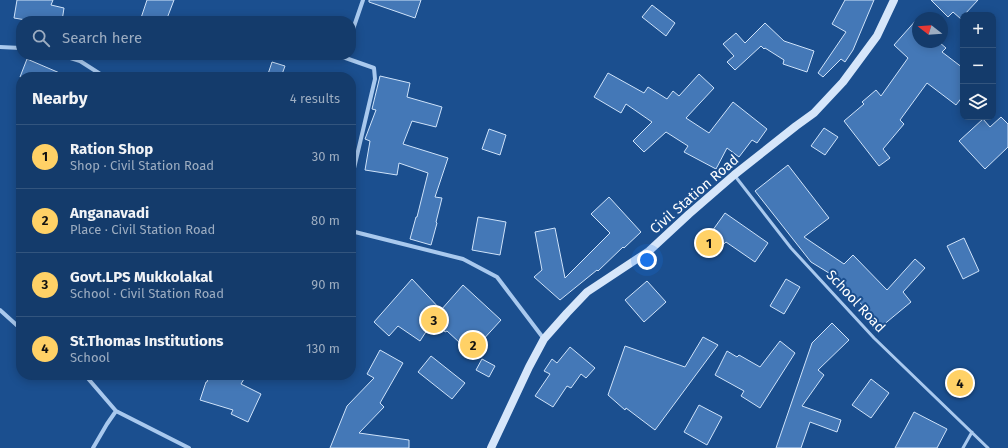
<!DOCTYPE html>
<meta charset="utf-8">
<style>
:root{--surface:#143b6b;--page:#1d4271;--text:#f1f3f6;--muted:#9dadc1;--line:#33557e;--accent:#ffd166}
body{margin:0;font-family:"Fira Sans",sans-serif;background:var(--page);color:var(--text)}
.controls{position:absolute;right:12px;top:12px;display:grid;overflow:hidden;border-radius:8px;box-shadow:0 2px 10px #0003}
.controls button{width:36px;height:36px;display:grid;place-items:center;padding:0;border:0;border-bottom:1px solid var(--line);background:var(--surface);color:var(--text);font:20px sans-serif}
.compass{position:absolute;left:912px;top:12px;width:36px;height:36px;border-radius:50%;background:var(--surface);box-shadow:0 2px 10px #0003;rotate:287deg}
.you{position:absolute;left:647px;top:260px;width:14px;height:14px;margin:-10px;border:3px solid #fff;border-radius:50%;background:#1a73e8;box-shadow:0 0 0 6px #1a73e833}
.badge{display:grid;place-items:center;width:26px;height:26px;border-radius:50%;background:var(--accent);color:#111;font-size:13px;font-weight:700}
.pin{position:absolute;translate:-50% -50%;border:2px solid #fff;box-shadow:0 1px 4px #0006}
.list{margin:0;padding:0;list-style:none}
h2{display:flex;justify-content:space-between;align-items:center;height:52px;margin:0;padding:0 16px;font-size:17px}
h2 small{font-size:13px;font-weight:400;color:var(--muted)}
.list li{display:grid;grid-template-columns:26px 1fr auto;gap:12px;align-items:center;box-sizing:border-box;height:64px;padding:0 16px;border-top:1px solid var(--line)}
.list b{display:block;font-size:15px;white-space:nowrap}
.list p{margin:0;font-size:13px;white-space:nowrap;color:var(--muted)}
.list em{font-size:13px;font-style:normal;color:var(--muted)}
.icon{flex:none;width:22px;height:22px;fill:none;stroke:currentColor;stroke-width:2;stroke-linecap:round;stroke-linejoin:round}
.map{position:relative;flex:none;width:1008px;height:448px;overflow:hidden}
.search{position:absolute;background:var(--surface);box-shadow:0 2px 10px #0003;left:16px;top:16px;width:340px;height:44px;display:flex;align-items:center;gap:10px;box-sizing:border-box;padding:0 14px;border-radius:16px;color:var(--muted);font-size:15px}
.panel{position:absolute;background:var(--surface);box-shadow:0 2px 10px #0003;left:16px;top:72px;width:340px;height:308px;border-radius:16px}
.map>svg:first-child{display:block}
.building{fill:#4478b7;stroke:#cfe3fa}
.lines{fill:none;stroke-linecap:round;stroke-linejoin:round}
.service{stroke:#a9c9ee;stroke-width:3}
.minor{stroke:#a9c9ee;stroke-width:4}
.secondary{stroke:#d6e6fa;stroke-width:8}
.labels{text-anchor:middle;stroke-width:4;stroke-linejoin:round;paint-order:stroke}
.street-label{font-size:14px;fill:#fff;stroke:#1b4f8f}
</style>
<div class="map">
<svg width="1008" height="448" viewBox="0 0 1008 448">
<rect width="100%" height="100%" fill="#1b4f8f"/>
<!-- building -->
<path class="building" d="M17,0H53L51,5L64,8L62,21H32L14,18Z
M147,0H174L166,21H140Z
M369,0H421L415,18L369,2Z
M845,0H874L853,50L845,62L841,59L823,77L818,73L846,32L832,24Z
M931,0H978L964,15H963L961,19L953,12L948,17Z
M652,5L675,23L666,36L642,17Z
M918,18V42H939L946,48L942,52L963,68V96L956,105L927,83L900,120L904,124L883,149L890,158L879,166L844,121L864,104L862,102L876,90L881,96L908,58L894,45Z
M765,23L784,41L814,51L807,72L783,64L784,60L765,48L764,49L761,46L735,70L727,62L734,56L723,44L736,33L745,43Z
M27,59L69,77H20Z
M272,62L285,66L281,77H267Z
M608,73L644,93L648,87L667,99L673,91L679,96L699,74L714,88L686,118L709,133L733,102L767,129L757,143L752,140L739,157L727,148L716,169L684,152L688,146L666,132L644,152L633,141L652,122L626,104L621,113L594,97Z
M380,76L410,83L407,97L442,107L436,127L412,121L403,144L448,158L435,197L442,198L436,222L437,223L431,245L410,239L416,217H417L428,173L399,163L397,175L365,170L370,141L365,139L376,110L372,109Z
M1001,117L1008,124V147L985,169L959,141L983,119L990,127Z
M824,128L838,137L825,155L811,146Z
M489,129L506,135L500,155L482,149Z
M788,165L829,218L804,237L844,264L853,255L887,290L915,259L925,268L903,292L911,302L876,331L860,312L865,308L837,278L811,262L755,191Z
M609,197L641,232L624,248L623,247L598,271L597,270L560,300L534,277L542,270L535,232L555,228L565,278L610,233L591,214Z
M725,213L768,243L755,262L726,242L711,256L697,240L708,231L710,234Z
M478,217L506,222L500,255L472,250Z
M964,238L979,271L963,279L947,246Z
M412,279L441,310L463,285L501,320L480,343L482,345L473,355L447,331L445,332L433,321L420,341L398,326L389,336L374,322Z
M786,279L800,287L784,314L770,306Z
M647,281L666,302L644,322L625,300Z
M832,323L849,340L818,370L824,375L802,406L841,420L837,432L810,422L801,448H776L812,343Z
M703,337L718,345L655,430L626,408L625,410L608,395L625,346L685,367Z
M780,341L795,353L760,408L741,396L744,391L715,375L727,351L737,357L739,355L760,367Z
M570,347L595,368L586,378L581,374L571,388L567,386L553,407L535,396L550,374L544,371L552,359L557,363Z
M380,350L403,363L380,403L384,407L359,433L409,440V448H330L347,406L374,378L367,374Z
M431,356L465,383L452,399L418,372Z
M482,359L495,366L489,377L476,370Z
M209,375H237L244,379L241,384L261,394L248,422L231,414L233,410L200,400L206,382H207Z
M871,379L889,393L871,418L852,405Z
M699,405L722,417L707,445L684,432Z
M914,412L947,429L937,448H895Z"/>
<g class="lines">
<!-- service -->
<path class="service" d="M735,176L791,248L874,338L988,448
M963,448L972,432"/>
<!-- minor -->
<path class="minor" d="M351,35L363,0
M0,47L21,48
M61,55L80,61L105,77
M337,55L374,68L375,79L351,181
M351,231L463,259L497,277L544,339
M0,310L21,329
M85,375L116,411L107,424L93,448
M116,411L189,448"/>
<!-- secondary -->
<path class="secondary" d="M491,448L529,367L544,339L567,313L587,292L649,251L689,214L734,175L796,126L814,113L843,82L877,36L894,0"/>
</g>
<g class="labels">
<!-- street labels -->
<g class="street-label">
<text transform="translate(694 194) rotate(-41)" y="5">Civil Station Road</text>
<text transform="translate(856 301) rotate(47)" y="5">School Road</text>
</g>
</g>
</svg>
<div class="controls">
<button>+</button>
<button>−</button>
<button><svg class="icon" aria-label="layers" viewBox="0 0 24 24"><path d="M12 4l9 5-9 5-9-5zM3 14l9 5 9-5"/></svg></button>
</div>
<svg class="compass" viewBox="-18 -18 36 36"><path d="M0-13l5 13h-10z" fill="#e53935"/><path d="M0 13l5-13h-10z" fill="#9dadc1"/></svg>
<div class="you"></div>
<div class="pin badge" style="left:709px;top:243px">1</div>
<div class="pin badge" style="left:473px;top:345px">2</div>
<div class="pin badge" style="left:434px;top:320px">3</div>
<div class="pin badge" style="left:960px;top:383px">4</div>
<div class="search"><svg class="icon" aria-label="search" viewBox="0 0 24 24"><circle cx="10" cy="10" r="6"/><path d="M15 15l6 6"/></svg>Search here</div>
<section class="panel">
<h2>Nearby<small>4 results</small></h2>
<ul class="list">
<li><span class="badge">1</span><div><b>Ration Shop</b><p>Shop · Civil Station Road</p></div><em>30 m</em></li>
<li><span class="badge">2</span><div><b>Anganavadi</b><p>Place · Civil Station Road</p></div><em>80 m</em></li>
<li><span class="badge">3</span><div><b>Govt.LPS Mukkolakal</b><p>School · Civil Station Road</p></div><em>90 m</em></li>
<li><span class="badge">4</span><div><b>St.Thomas Institutions</b><p>School</p></div><em>130 m</em></li>
</ul>
</section>
</div>
